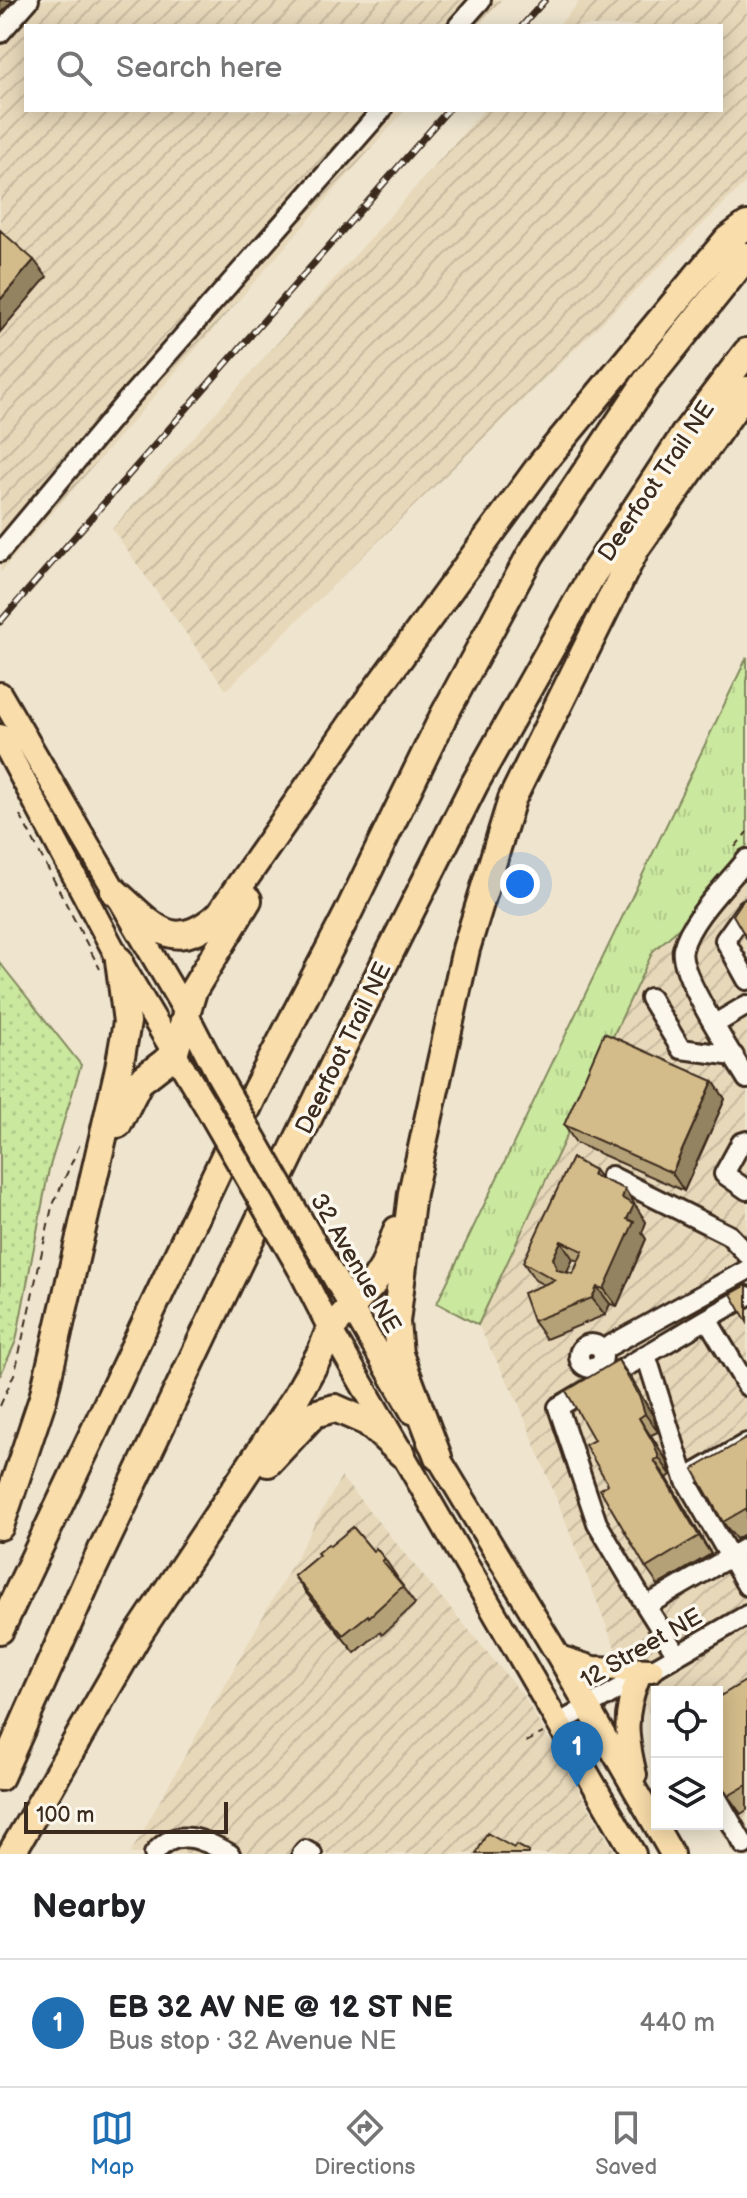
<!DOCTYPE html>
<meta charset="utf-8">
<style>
:root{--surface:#fff;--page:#f6f6f6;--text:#202124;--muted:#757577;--line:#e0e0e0;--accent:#1f6fb2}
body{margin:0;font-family:"Balsamiq Sans",sans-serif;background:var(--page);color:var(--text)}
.controls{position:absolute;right:24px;bottom:24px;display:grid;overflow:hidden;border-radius:0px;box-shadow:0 4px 20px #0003}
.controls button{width:72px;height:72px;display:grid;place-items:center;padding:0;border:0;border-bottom:2px solid var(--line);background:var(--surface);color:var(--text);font:40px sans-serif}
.scale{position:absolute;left:24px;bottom:20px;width:204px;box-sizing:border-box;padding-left:8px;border:4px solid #3b2a1e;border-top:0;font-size:22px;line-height:28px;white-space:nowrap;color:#3b2a1e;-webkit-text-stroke:6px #fbf7ec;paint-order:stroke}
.you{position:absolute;left:520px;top:884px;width:28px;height:28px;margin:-20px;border:6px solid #fff;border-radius:50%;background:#1a73e8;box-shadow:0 0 0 12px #1a73e833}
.badge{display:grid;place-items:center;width:52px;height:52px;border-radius:50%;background:var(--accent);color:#fff;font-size:26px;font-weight:700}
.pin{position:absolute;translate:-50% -66px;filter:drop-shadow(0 2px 4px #0008)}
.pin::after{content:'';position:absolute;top:42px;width:28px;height:24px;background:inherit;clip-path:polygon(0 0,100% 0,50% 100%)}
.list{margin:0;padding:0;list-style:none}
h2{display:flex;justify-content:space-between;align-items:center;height:104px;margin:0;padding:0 32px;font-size:34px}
h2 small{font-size:26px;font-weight:400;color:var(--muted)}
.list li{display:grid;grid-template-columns:52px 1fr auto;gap:24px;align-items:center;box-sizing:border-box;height:128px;padding:0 32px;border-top:2px solid var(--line)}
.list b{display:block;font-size:30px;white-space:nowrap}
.list p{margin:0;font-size:26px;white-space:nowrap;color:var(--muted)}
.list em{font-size:26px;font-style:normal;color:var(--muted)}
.icon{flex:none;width:44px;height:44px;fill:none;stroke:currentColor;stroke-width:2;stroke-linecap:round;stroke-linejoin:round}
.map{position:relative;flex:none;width:747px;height:1854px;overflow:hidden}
.search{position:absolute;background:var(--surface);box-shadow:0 4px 20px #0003;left:24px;right:24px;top:24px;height:88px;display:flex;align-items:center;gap:20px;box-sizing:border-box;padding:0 28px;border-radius:0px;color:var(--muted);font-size:30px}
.sheet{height:232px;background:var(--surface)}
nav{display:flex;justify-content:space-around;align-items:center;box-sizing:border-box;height:112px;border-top:2px solid var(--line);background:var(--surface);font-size:22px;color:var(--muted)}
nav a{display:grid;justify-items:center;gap:4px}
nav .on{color:var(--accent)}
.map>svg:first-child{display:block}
.industrial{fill:url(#industrial-furrows)}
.grass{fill:url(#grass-dots);stroke:#83895e;stroke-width:2}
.park{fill:url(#park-tufts);stroke:#83895e;stroke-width:2}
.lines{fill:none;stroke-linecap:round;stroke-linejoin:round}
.minor-casing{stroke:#3b2a1e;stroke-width:24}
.major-casing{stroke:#3b2a1e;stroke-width:28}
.highway-casing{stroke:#3b2a1e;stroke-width:32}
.path{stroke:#3b2a1e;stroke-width:2;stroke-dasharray:8 6;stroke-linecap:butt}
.minor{stroke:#fbf7ec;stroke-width:18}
.major{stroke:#f9ddab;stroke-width:22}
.highway{stroke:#f9ddab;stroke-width:26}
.rail-casing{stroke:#3b2a1e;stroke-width:7}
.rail{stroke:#fbf7ec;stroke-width:4;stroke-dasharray:12;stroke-linecap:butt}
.major-bridge-casing{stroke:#3b2a1e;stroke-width:28;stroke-linecap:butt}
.major-bridge{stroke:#f9ddab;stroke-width:22}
.wall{fill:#b5a177;stroke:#3b2a1e;stroke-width:2;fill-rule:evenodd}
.shaded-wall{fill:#948361;stroke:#3b2a1e;stroke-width:2}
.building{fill:#d3bb8a;stroke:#3b2a1e;stroke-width:2;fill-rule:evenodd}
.labels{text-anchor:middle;stroke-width:7;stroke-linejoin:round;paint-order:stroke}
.street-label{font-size:24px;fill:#3b2a1e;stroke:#fbf7ec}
</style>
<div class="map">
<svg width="747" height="1854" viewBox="0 0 747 1854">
<defs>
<pattern id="industrial-furrows" width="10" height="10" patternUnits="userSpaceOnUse" patternTransform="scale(2)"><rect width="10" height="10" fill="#e7d8ba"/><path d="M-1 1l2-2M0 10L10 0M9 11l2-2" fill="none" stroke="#c7ba9f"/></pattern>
<pattern id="grass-dots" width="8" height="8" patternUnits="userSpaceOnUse" patternTransform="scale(2)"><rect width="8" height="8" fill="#cbe89f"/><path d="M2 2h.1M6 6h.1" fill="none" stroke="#afc788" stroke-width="1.8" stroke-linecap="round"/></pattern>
<pattern id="park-tufts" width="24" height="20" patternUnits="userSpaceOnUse" patternTransform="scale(2)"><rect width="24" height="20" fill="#cbe89f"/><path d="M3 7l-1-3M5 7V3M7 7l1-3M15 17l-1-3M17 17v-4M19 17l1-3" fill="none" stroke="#afc788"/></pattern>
</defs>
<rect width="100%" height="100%" fill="#efe5cf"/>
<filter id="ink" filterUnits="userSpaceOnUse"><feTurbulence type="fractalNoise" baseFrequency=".0125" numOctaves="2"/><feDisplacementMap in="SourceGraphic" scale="16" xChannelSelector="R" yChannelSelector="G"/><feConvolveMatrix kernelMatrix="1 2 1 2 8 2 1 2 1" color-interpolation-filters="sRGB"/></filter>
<g filter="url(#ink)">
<!-- industrial -->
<path class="industrial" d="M0,0H501L478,26H26V110H405L0,573Z
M581,0H747V181L226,690L112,529L484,110H721V26H558Z
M747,845V1854H734L716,1824L717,1692H657V1728L616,1650L519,1404L478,1325L653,951L683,925Z
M341,1477L523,1695L616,1854H130Z"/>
<!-- grass -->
<path class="grass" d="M0,963L81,1065L49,1169L16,1341L0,1376Z"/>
<!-- park -->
<path class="park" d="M747,657V845L683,925L653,951L478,1325L437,1303Z"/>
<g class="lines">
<!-- minor casing -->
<g class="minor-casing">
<path id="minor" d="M458,26L481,0
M0,33L29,0
M0,552L123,405L382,110
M747,859C728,883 690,919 683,949C677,971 733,1056 747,1079
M747,909L725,940L747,980
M650,998L681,1049L734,1056
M715,1024L747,1005
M747,1141L741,1143L724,1174L747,1190
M611,1176L729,1235L747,1254
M707,1319L747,1296
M579 1356a12 12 0 1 1 24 0a12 12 0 1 1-24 0Z
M602,1350L747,1270
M646,1355L685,1479
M747,1443L685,1479L747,1586
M646,1606L597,1523L558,1407L707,1319L747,1386
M677,1655L646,1606L747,1547
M558,1724L747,1615
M717,1798L744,1845
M154,1854C176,1825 204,1840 230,1854
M302,1854L305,1850L312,1854"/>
</g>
<!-- major casing -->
<g class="major-casing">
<path id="major" d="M0,694L185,1011L218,1075
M0,736L119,960L206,1106
M312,1239L412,1412
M299,1268L330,1329L634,1854
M429,1442L559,1657L672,1854
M559,1657L593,1668L652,1670
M635,1775C626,1737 623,1716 638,1678"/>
</g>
<!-- highway casing -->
<g class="highway-casing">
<path id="highway" d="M114,891C153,925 172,957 220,914L365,705L543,462L727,240L747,225
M118,1124L139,1082L174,1055L193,991L248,900
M438,1457L399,1354L396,1322L412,1193L466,949L512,799L636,548L747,390
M268,1463L314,1414L335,1408L367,1422L402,1454
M0,1526L43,1398L119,1068L127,1022L119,960
M0,1630L256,1090L347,915L444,715L531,554L646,382L747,256
M0,1777L88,1579L214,1314L341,1050L474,785L591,577L686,432L747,352
M11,1854L139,1633L296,1397L321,1352L330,1329L372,1285L384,1266L397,1230"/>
</g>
<!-- path -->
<path class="path" d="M20,815L100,969
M735,847L747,832
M0,1406L15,1372L52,1207L80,1144
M526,1742L543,1733"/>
<!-- minor -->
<use href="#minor" class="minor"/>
<!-- major -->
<use href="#major" class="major"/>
<!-- highway -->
<use href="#highway" class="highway"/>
<!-- rail casing -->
<g class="rail-casing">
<path id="rail" d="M522,26L545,0
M0,622L448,110"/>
</g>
<!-- rail -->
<use href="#rail" class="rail"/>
<!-- major-bridge casing -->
<g class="major-bridge-casing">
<path id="major-bridge" d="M218,1075L312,1239
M206,1106L299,1268"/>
</g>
<!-- major-bridge -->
<use href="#major-bridge" class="major-bridge"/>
</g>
<!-- wall -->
<path class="wall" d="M713,1081L725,1099L684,1191L576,1143L564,1125Z
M594,1170L601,1179L637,1207V1209L646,1222L642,1233L646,1239L617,1306L610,1304L605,1315L546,1339L533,1321L544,1285L535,1280L523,1262ZM573,1259L579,1261L573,1274L567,1272Z
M631,1378L653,1416L658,1432L651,1435L667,1461L671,1475L667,1478L711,1554L658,1585L646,1568L608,1484L594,1440Z
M747,1438V1533L736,1539L723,1522Z
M330,1546L373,1551L385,1559L397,1577L396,1578L415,1604L382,1635L380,1632L355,1653L306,1593L294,1576Z
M747,1680V1810L741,1814L728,1796Z"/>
<!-- shaded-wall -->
<path class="shaded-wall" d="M0,0H13L0,15Z
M34,260L47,277L0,332V300Z
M713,1081L725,1099L684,1191L672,1173Z
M594,1170L607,1187L592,1175Z
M625,1189L646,1222L642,1233L646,1239L617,1306L604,1289L627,1219L622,1198Z
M561,1241L573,1259L565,1276L557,1270L553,1258Z
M597,1287L610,1304L605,1315L592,1298Z
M618,1360L631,1378L653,1416L658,1432L645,1414Z
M639,1418L667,1461L671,1475L659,1458Z
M654,1460L667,1478L711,1554L699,1536Z"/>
<!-- building -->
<path class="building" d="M0,230L34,260L0,300Z
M747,898V939L733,915L743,900Z
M604,1033L713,1081L672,1173L564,1125Z
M572,1158L594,1170L592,1175L625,1189L622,1198L634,1205L627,1219L634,1222L604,1289L597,1287L592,1298L533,1321L523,1293L555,1280L523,1262ZM561,1241L583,1251L573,1274L557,1270L553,1258Z
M747,1285V1322L731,1294Z
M618,1360L640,1398L645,1414L639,1418L654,1444L659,1458L654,1460L699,1536L646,1568L600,1489L608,1484L585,1445L594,1440L566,1391Z
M747,1438V1508L723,1522L693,1469Z
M353,1527L373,1551L376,1548L385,1559L382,1561L403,1586L369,1617L368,1615L343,1635L294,1576L319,1555L317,1553L328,1544L330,1546Z
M747,1680V1785L728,1796L717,1777V1698Z
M487,1833L514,1848L516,1845L529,1852L528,1854H476Z"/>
</g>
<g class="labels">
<!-- street labels -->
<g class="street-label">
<text transform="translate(656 481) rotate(-56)" y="8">Deerfoot Trail NE</text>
<text transform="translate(343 1048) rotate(-64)" y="8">Deerfoot Trail NE</text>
<text transform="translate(356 1263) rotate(60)" y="8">32 Avenue NE</text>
<text transform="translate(641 1648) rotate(-30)" y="8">12 Street NE</text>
</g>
</g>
</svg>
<div class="controls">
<button><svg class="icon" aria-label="locate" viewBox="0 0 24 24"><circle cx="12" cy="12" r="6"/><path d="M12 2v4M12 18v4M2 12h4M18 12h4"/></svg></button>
<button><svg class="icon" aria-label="layers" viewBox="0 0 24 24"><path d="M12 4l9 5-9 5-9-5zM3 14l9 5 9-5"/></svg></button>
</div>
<div class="scale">100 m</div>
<div class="you"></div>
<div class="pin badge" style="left:577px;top:1787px">1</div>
<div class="search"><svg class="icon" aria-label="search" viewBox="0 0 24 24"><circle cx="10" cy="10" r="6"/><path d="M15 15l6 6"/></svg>Search here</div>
</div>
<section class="sheet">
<h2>Nearby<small></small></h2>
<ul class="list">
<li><span class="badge">1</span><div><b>EB 32 AV NE @ 12 ST NE</b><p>Bus stop · 32 Avenue NE</p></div><em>440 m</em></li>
</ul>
</section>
<nav>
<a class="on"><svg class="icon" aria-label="map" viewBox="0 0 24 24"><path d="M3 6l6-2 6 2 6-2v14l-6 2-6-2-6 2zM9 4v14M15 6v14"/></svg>Map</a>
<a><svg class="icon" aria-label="directions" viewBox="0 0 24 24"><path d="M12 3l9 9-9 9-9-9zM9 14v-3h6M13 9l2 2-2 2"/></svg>Directions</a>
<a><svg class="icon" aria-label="saved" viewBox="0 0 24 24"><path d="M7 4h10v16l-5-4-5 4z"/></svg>Saved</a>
</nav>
